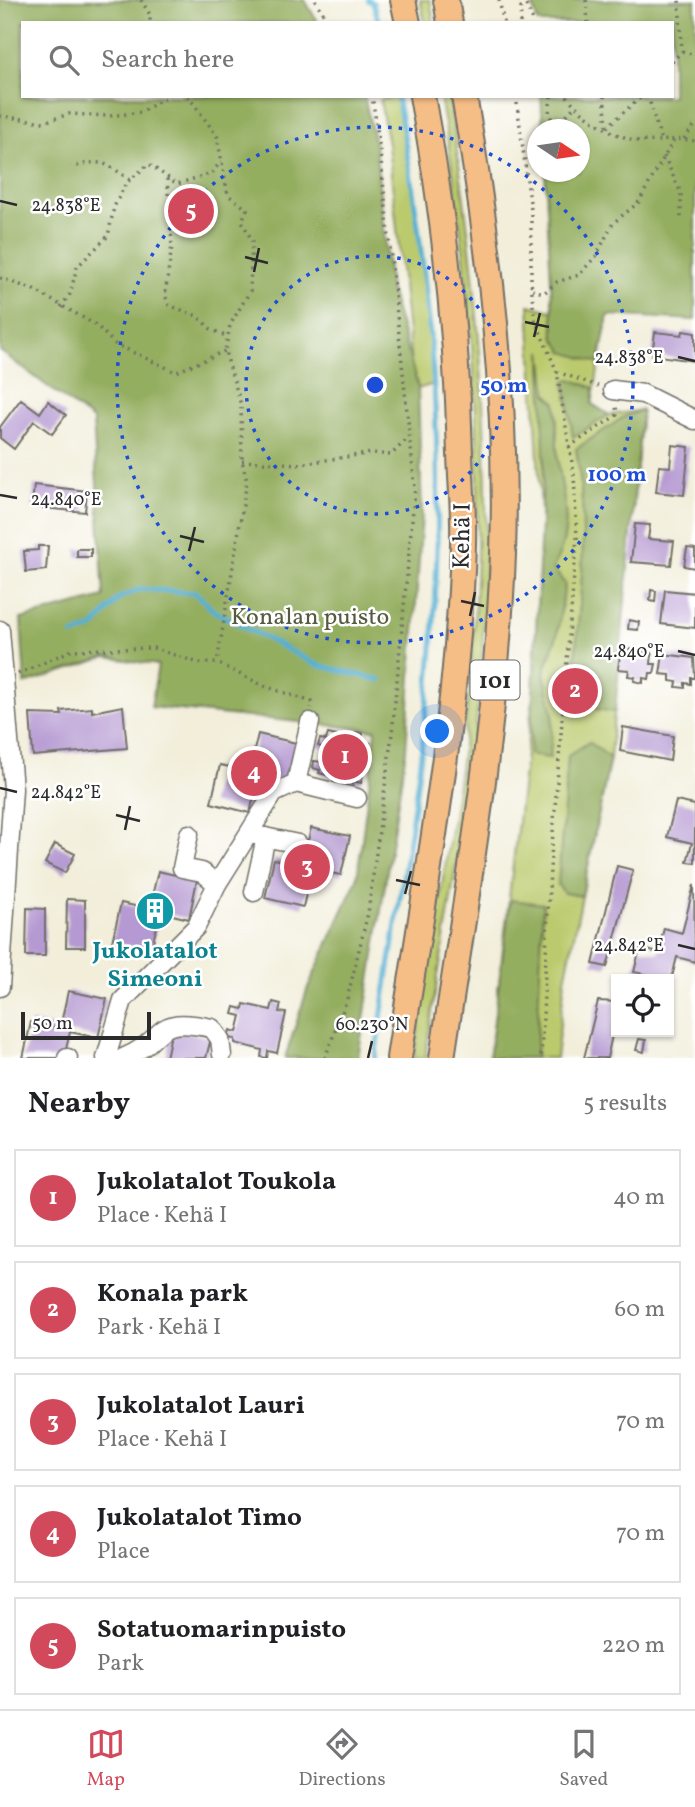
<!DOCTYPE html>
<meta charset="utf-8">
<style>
:root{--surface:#fff;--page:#f2f2f2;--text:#202124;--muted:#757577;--line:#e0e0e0;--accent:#d1495b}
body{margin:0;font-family:Vollkorn,serif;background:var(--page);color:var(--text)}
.controls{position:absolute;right:21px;bottom:21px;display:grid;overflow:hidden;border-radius:0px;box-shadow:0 2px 5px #0004}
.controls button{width:63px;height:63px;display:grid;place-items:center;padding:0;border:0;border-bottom:2px solid var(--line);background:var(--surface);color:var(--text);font:35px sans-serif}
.compass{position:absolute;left:527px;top:119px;width:63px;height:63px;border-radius:50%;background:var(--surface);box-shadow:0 2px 5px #0004;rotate:103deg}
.scale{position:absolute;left:21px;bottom:18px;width:130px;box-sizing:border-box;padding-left:7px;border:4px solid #2b2b2b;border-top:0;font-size:19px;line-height:24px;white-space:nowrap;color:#2b2b2b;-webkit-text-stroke:5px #fff;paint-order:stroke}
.you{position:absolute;left:438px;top:732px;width:24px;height:24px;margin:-18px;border:5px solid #fff;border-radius:50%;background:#1a73e8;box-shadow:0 0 0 10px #1a73e833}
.badge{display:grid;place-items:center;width:46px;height:46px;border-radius:50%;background:var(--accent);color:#fff;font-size:23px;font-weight:700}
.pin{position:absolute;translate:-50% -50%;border:4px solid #fff;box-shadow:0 2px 7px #0006}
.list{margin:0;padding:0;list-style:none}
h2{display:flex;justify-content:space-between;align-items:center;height:91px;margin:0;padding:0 28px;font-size:30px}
h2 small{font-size:23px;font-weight:400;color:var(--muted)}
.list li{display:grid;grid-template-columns:46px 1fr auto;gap:21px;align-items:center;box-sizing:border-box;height:98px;margin:0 14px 14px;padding:0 14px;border:2px solid var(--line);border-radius:0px}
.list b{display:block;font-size:26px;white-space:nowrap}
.list p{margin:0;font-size:23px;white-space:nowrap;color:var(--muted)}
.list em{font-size:23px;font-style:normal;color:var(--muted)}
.icon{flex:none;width:38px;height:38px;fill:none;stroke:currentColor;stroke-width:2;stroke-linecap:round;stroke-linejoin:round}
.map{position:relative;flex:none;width:695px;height:1058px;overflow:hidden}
.search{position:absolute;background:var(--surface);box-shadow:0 2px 5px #0004;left:21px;right:21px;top:21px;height:77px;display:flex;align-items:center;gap:18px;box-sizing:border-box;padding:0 24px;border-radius:0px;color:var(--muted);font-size:26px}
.sheet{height:651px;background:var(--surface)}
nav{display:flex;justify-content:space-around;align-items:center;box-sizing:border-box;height:98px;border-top:2px solid var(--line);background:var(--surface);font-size:19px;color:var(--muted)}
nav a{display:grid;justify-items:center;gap:4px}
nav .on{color:var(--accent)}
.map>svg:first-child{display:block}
.green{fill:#bbca6d;stroke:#737a4c;stroke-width:2}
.forest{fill:#94ae60;stroke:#606c46;stroke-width:2}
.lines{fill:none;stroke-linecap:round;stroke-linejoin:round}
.stream{stroke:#55b0d3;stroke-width:5}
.building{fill:#b599d2}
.minor-casing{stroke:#716f68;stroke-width:21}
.highway-casing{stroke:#716f68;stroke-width:28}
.path{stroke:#716f68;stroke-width:3.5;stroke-dasharray:2 5;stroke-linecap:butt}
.minor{stroke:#fff;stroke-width:18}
.highway{stroke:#f6be87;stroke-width:24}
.ticks{fill:none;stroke:#2b2b2b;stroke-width:2.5}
.ring{fill:none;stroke:#1d4ed8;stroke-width:3.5;stroke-dasharray:3.5 7}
.labels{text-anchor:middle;stroke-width:5;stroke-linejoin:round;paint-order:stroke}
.shield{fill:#fff;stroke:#6b6b6b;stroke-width:2}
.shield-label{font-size:23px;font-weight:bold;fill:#2b2b2b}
.street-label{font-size:24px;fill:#2b2b2b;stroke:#fff}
.park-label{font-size:24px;fill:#565b3f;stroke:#fff}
.culture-label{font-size:24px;font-weight:bold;fill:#0d838f;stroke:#fff}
.ticks-label{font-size:18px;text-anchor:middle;fill:#2b2b2b;stroke:#fff;stroke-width:5;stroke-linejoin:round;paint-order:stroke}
.centre{fill:#1d4ed8;stroke:#fff;stroke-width:3.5}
.ring-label{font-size:21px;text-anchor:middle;font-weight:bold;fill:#1d4ed8;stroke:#fff;stroke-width:5;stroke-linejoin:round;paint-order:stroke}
</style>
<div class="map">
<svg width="695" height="1058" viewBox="0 0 695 1058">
<rect width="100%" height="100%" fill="#fff"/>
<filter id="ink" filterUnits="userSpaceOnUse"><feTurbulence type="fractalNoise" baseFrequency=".0143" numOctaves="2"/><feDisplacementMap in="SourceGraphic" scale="14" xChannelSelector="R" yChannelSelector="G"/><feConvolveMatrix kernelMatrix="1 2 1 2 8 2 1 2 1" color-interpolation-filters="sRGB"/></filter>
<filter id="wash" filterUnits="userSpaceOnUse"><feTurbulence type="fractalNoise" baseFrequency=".00686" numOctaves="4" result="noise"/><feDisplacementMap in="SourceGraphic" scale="28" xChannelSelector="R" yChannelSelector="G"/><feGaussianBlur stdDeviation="1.57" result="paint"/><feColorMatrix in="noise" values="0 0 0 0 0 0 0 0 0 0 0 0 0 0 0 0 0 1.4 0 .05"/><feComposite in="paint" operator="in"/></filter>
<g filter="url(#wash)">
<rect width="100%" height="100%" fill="#f2eeda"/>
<!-- green -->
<path class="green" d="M420,0H430L434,23H425Z
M396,96L417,220L434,384L414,390L388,144L380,100Z
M440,96H448C479,275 493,453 483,634C476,776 446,917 425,1058H414C429,951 451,846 464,739C489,525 479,308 440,96Z
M529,305L551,311L608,314L592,404L609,415L642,410L610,758L565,980L556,1058H490L536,670L542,527Z"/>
<!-- forest -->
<path class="forest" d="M0,0H305L318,23H23V96H364L375,143L390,289L418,387L422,515L406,750L358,1058H285L308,987L357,879L376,730L151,707L158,665L106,657L25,684L21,619L104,597L93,420L0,351Z
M531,0H695V320L608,315L599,363L564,352L554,337L545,172H580V130L543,129L541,96H672V23H538Z
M542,351L547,394L556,403C557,418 557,432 557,447C559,494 578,522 553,568L565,584L557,635L544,673L553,714L550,758L530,755L544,461Z
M570,379L594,388L592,404L609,415L573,437L565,382Z
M642,410L615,712L571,705C578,619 591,534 576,449L624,417Z
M589,742L610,758L582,896L564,893L558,885L568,756Z
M510,900L543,904L536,1058H489Z"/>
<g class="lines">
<!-- stream -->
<path class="stream" d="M368,0L373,3L379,23
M73,635L93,628L119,598L141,589L196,593L214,611L317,665L380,680
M375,1058C400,889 434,720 437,549C441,396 425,246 397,96"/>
</g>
<g id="blocks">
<!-- building -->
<path class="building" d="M683,331L695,333V361L652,355L655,332L682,335Z
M21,399L40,413L48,401L66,415L52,434L34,421L14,449L0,438V427Z
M672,445L689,447L684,495L656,492L659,466L670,467Z
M34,485L87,491L85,512L32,507Z
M635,524L650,525L648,539L674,541L671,565L631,562Z
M38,546H48L46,570L26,572L24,551L38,550Z
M687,548L695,549V568L684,566Z
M77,549H91V557H77Z
M651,590L656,591L655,602L650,601Z
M665,590L695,593V628L661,624Z
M629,620L639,622L638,630L628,629Z
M621,648L652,653L651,664H656L654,673H650L649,679L643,678V683L634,681L635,677L628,676L629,670L618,669Z
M663,654L694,658L695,678H691V684L685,683V688L676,687L677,682L670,681V675L660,674Z
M123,706L127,748L33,756L30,714L62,715L61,711L92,708V712Z
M623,727L673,736L670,761L620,751Z
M356,732L363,733L361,741L370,743L361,783L353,781L352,788L346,786L348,780L319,773L320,770L313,768L314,761L321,762L325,748L318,746L320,739L326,740L328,734L354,740Z
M258,734L296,743L287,781L259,775L250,813L211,803L220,765L249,771Z
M676,801L695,805V863L687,862L692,843L667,837Z
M311,828L350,836L341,875L312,869L303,907L265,898L274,859L302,865Z
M55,844L75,854L65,873L45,863Z
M617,866L633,870L607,967L593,964Z
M158,871L197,880L189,919L160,912L151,951L112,942L121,903L149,909Z
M694,885L695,962L677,957L670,985L669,979L634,972L640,948L658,953L664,928L682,933Z
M67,899L85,900V947H66Z
M27,908L45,909V956H26Z
M68,991L107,999L98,1038L70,1032L64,1058H23L31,1022L60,1028Z
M598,1001L616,1002L613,1031L607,1058H584Z
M273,1002L281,1004L279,1012L286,1013L277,1053L268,1051L267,1058L261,1057L262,1050L235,1043V1039L228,1038L230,1030L237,1032L241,1016L233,1014L235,1007L243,1009L244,1004L271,1010Z
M172,1029L211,1038L206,1058H166Z
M639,1039L646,1040L644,1052L636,1050Z"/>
</g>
</g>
<g filter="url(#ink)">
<use href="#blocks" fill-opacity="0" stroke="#716f68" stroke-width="2"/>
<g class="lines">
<!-- minor casing -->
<g class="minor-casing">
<path id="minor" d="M613,390L643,394L695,420
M0,630L13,789L0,987
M296,783L310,722
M189,834L182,868L202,872L217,884
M255,835L298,844
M254,892L266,837
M67,1058H68
M106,1058L123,1000L196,927L217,884L274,793L296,783L357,798
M123,1058C171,1038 149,1015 212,1028L220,1039L222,1055"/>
</g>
<!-- highway casing -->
<g class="highway-casing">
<path id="highway" d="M403,0L408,23
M446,0L450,23
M399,1058C425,888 458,716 463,544C464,514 461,483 460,454C457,333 444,214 422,96
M442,1058C467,891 497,723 503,554C508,401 490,247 464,96"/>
</g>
<!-- path -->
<path class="path" d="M141,0L150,15V23
M315,0L329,23
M499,0L504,23
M586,0L588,23
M520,23L521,8L526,5L534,23
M682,51L695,55
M672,62L682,51L679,0
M188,96L217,136L228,195L247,209L242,221L252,241L250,291L230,325L225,351L241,405L242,461L247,481L217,663
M516,96L531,210V280L534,317L557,372L574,475L577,538L550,869L541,1058
M551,96L549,113L552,120L561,121L575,106
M567,96C582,116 616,139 641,141C659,143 676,137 695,141
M604,96L607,127
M648,96L661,140
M0,116L44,122L69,114L110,116L141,112L169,96
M607,127L642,96
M684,139L695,125
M664,156L681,193V222
M77,166C102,158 109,165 130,180
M167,179L172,246L165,295L169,305L197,316L211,329L227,337
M0,278L32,289L96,325L115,344L176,372L225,351
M532,290L544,293L557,282L579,275L596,256L613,223L638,203L675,138
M61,307L70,294L77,267L108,236L114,207L126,183L149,164L177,184L212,173L221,161
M557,372L598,386
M569,447L617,415L616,406
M242,461L298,464L373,453L391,455L409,437
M18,674L72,650L153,648L199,663H217L264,686L312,702L311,708
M325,1058L347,999L368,913L392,734L415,488L379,142L372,96"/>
<!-- minor -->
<use href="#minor" class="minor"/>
<!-- highway -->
<use href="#highway" class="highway"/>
</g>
</g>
<!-- ticks -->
<path class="ticks" d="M0,201L17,205M245,257L268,263M254,272L259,248M525,322L549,327M534,337L540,313M678,357L695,361M0,495L17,498M180,536L204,542M189,551L195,527M461,601L484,606M470,616L475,592M678,651L695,655M0,788L17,792M116,815L140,821M125,830L130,806M396,880L420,885M405,894L411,871M678,945L695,949M368,1058L372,1041"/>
<!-- distance rings -->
<g class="ring">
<circle cx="375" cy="385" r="129"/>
<circle cx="375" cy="385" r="258"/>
</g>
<!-- icons -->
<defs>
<g id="building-disc" transform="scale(2.0125)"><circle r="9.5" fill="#0f9aa8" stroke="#fff"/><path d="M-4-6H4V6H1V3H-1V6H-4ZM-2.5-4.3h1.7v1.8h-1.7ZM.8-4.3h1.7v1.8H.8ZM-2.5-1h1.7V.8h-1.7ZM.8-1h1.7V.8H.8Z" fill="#fff"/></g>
</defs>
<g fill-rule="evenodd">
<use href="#building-disc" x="155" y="911"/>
</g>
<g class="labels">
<!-- shield labels -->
<rect class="shield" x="470.5" y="660.5" width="49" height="39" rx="5"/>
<g class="shield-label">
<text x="495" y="688">101</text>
</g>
<!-- street labels -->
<g class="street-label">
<text transform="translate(461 536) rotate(-89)" y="8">Kehä I</text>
</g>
<!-- park labels -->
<g class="park-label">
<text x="310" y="624">Konalan puisto</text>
</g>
<!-- culture labels -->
<g class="culture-label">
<text x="155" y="958">Jukolatalot<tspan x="155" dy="28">Simeoni</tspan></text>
</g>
</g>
<g class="ticks-label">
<text x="66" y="211">24.838°E</text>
<text x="629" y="363">24.838°E</text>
<text x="66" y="505">24.840°E</text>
<text x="629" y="657">24.840°E</text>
<text x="66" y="798">24.842°E</text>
<text x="629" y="951">24.842°E</text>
<text x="372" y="1030">60.230°N</text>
</g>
<circle cx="375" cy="385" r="10" class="centre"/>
<g class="ring-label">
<text x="504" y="392">50 m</text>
<text x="617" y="481">100 m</text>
</g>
</svg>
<div class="controls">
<button><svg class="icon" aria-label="locate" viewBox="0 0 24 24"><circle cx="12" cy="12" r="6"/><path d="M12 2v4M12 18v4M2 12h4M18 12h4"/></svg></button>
</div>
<svg class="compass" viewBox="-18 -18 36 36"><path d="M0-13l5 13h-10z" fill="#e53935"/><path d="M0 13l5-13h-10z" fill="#757577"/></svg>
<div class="scale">50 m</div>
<div class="you"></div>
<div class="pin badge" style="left:345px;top:757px">1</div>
<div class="pin badge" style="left:575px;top:691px">2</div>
<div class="pin badge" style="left:307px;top:867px">3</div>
<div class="pin badge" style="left:254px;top:773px">4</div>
<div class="pin badge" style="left:191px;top:211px">5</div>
<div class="search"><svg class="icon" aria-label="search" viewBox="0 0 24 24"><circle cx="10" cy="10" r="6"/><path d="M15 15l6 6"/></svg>Search here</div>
</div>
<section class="sheet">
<h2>Nearby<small>5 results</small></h2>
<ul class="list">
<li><span class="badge">1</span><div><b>Jukolatalot Toukola</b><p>Place · Kehä I</p></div><em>40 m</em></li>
<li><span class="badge">2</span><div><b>Konala park</b><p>Park · Kehä I</p></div><em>60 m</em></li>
<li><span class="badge">3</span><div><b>Jukolatalot Lauri</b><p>Place · Kehä I</p></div><em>70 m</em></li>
<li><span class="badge">4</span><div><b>Jukolatalot Timo</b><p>Place</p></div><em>70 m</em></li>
<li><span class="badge">5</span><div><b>Sotatuomarinpuisto</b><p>Park</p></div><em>220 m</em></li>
</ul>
</section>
<nav>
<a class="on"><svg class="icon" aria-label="map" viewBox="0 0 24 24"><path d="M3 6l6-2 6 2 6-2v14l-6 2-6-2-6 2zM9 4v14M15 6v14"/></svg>Map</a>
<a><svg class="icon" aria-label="directions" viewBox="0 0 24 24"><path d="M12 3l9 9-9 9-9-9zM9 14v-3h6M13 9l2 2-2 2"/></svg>Directions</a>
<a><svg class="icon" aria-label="saved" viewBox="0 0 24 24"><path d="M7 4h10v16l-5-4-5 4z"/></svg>Saved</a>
</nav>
